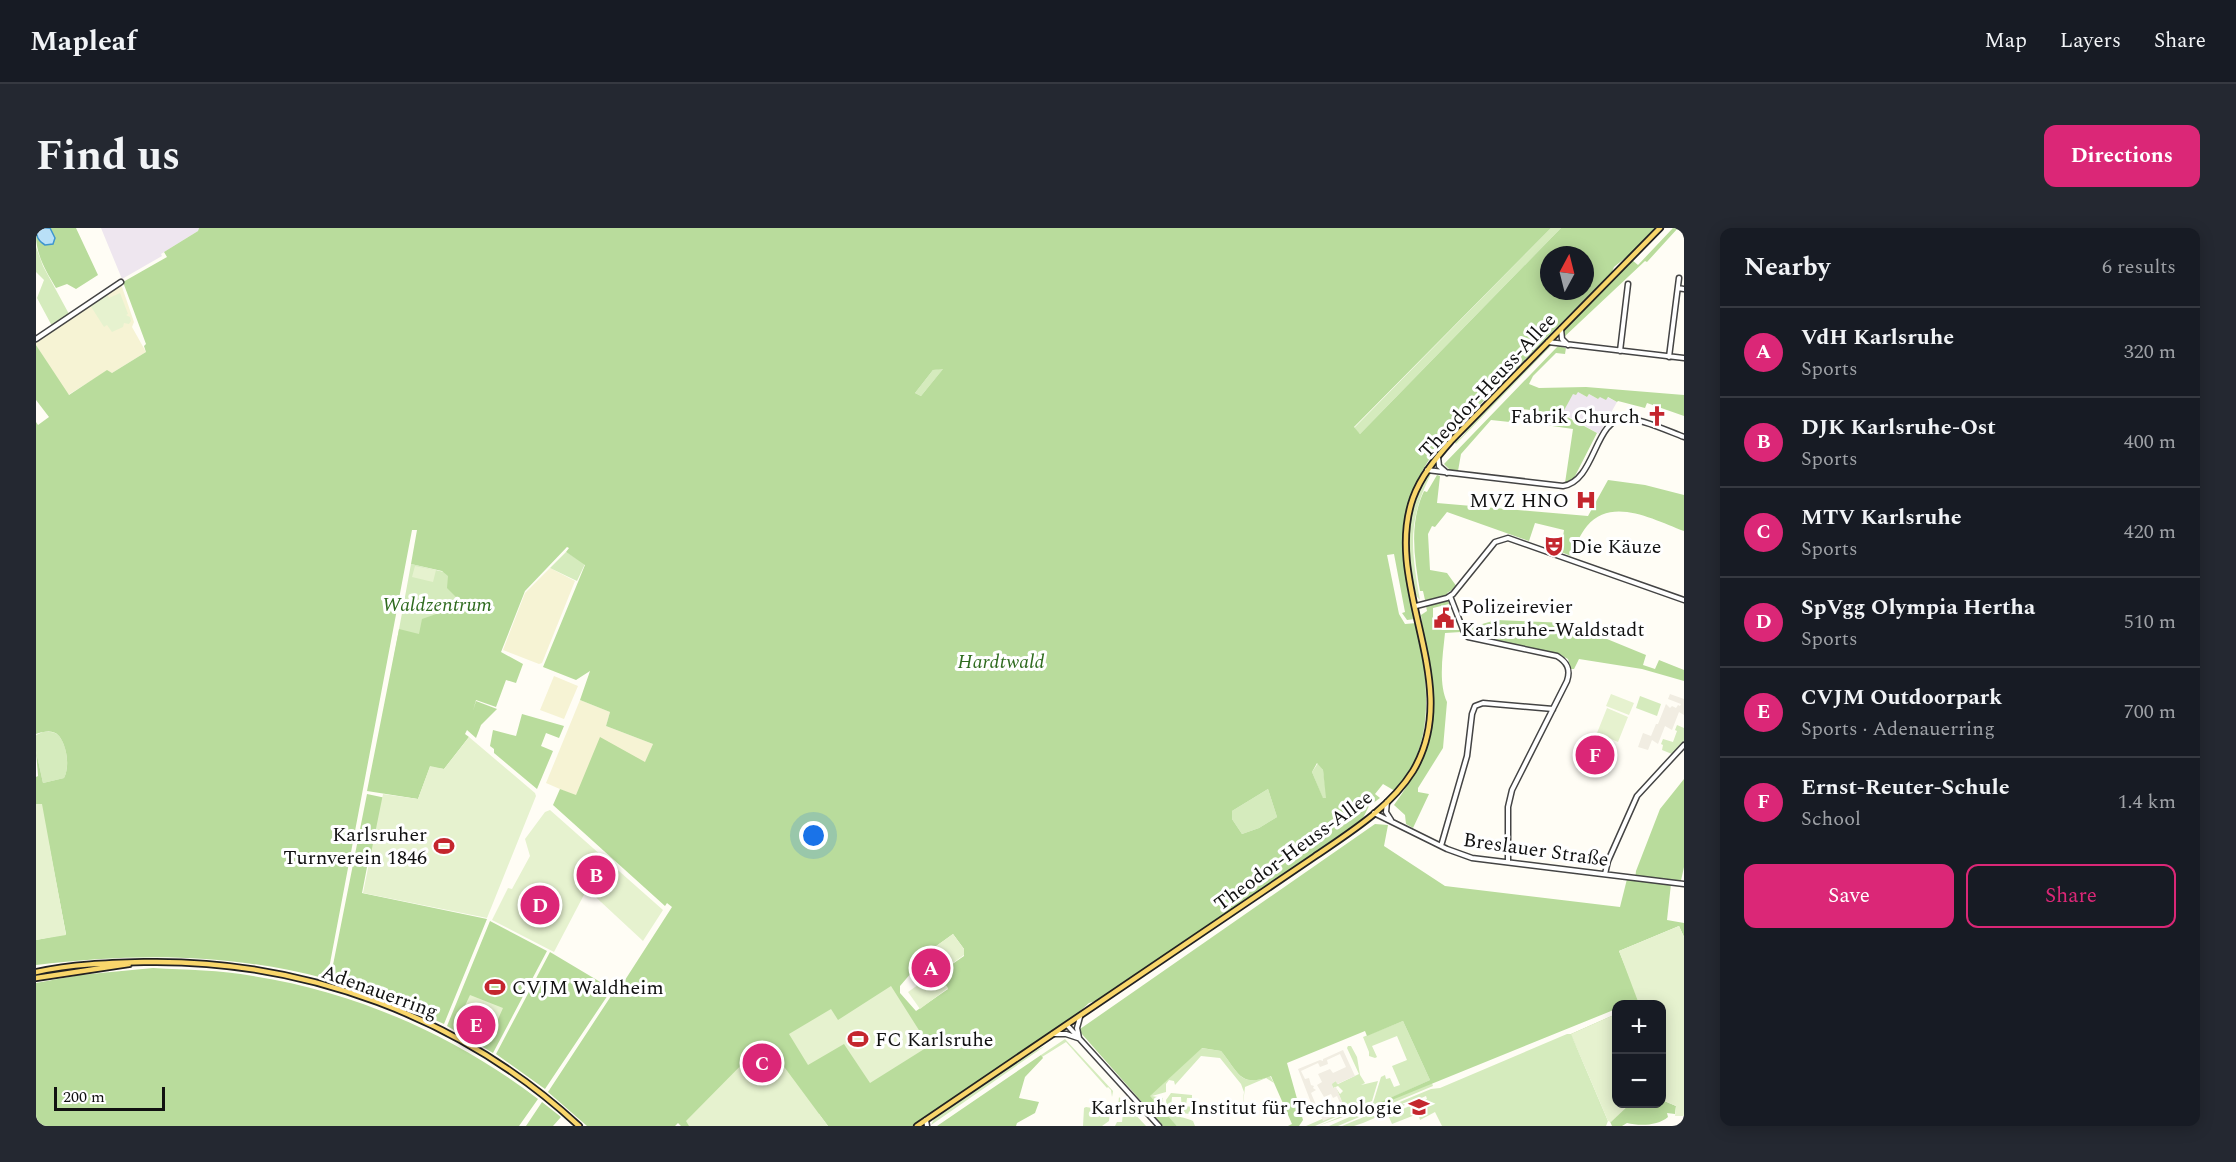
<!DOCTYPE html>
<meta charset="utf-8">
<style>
:root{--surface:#171b24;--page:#242831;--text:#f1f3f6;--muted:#9ea1a6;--line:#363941;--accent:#db2777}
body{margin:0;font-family:Spectral,serif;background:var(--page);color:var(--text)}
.controls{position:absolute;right:18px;bottom:18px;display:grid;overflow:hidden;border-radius:12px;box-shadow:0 3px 15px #0003}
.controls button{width:54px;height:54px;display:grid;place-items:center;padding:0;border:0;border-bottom:2px solid var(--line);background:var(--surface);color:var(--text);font:30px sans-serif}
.compass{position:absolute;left:1504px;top:18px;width:54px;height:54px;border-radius:50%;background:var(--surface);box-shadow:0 3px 15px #0003;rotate:7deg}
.scale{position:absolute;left:18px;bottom:15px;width:111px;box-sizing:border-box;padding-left:6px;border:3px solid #111;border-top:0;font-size:16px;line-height:21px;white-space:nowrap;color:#111;-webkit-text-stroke:4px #fff;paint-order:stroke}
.you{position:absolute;left:778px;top:608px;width:21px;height:21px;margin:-15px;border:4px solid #fff;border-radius:50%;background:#1a73e8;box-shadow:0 0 0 9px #1a73e833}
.badge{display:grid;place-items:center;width:39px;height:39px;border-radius:50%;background:var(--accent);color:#fff;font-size:20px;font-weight:700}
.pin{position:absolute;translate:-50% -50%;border:3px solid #fff;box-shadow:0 2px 6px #0006}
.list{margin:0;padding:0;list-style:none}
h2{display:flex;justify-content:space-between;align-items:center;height:78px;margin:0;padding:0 24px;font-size:26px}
h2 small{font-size:20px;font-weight:400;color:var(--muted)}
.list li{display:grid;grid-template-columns:39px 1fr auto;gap:18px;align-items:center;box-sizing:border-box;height:90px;padding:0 24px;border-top:2px solid var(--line)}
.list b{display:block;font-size:22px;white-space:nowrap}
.list p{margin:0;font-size:20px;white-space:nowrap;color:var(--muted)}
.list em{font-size:20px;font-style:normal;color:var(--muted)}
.actions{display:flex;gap:12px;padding:18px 24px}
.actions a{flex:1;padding:14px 0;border:2px solid var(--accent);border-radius:12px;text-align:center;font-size:21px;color:var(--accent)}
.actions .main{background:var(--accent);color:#fff}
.map{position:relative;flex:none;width:1648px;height:898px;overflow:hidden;border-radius:12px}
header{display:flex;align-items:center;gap:36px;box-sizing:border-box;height:84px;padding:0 30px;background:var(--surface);border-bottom:2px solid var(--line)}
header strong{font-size:28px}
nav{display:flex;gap:33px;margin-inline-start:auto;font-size:21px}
.intro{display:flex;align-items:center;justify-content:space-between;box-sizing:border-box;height:144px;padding:0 36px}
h1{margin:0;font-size:42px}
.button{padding:15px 27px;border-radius:12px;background:var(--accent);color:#fff;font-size:21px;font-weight:700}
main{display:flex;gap:36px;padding:0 36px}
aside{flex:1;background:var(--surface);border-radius:12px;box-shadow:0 3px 15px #0003}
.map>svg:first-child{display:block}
.industrial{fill:#eee6ef}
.farmland{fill:#f6f3d4}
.green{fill:#d5ebbd}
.forest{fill:#b9dc9c;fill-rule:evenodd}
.pitch{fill:#e6f2cf}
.plaza{fill:#f1ede2;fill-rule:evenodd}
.water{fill:#b9e0f7;stroke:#3f96cf;stroke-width:1.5}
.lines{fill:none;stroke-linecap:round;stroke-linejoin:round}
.minor-casing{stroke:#444;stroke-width:7}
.major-casing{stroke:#222;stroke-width:8}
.minor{stroke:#fff;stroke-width:4}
.major{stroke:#f9d66b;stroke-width:4.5}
.labels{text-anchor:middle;stroke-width:6;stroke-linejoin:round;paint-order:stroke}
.street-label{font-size:20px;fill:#111;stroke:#fff}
.poi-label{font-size:20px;fill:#111;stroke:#fff;text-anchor:end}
.park-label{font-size:20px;font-style:italic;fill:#2f6b1f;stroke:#fff}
</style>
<header>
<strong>Mapleaf</strong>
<nav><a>Map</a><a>Layers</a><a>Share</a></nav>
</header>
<div class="intro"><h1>Find us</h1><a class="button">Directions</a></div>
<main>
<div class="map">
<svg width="1648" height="898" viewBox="0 0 1648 898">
<rect width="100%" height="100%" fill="#fffdf5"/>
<!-- industrial -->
<path class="industrial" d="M65,0H163L162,3L125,26L126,28L86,51Z
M1542,164L1551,169L1553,166L1562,171L1564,168L1571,169L1581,174L1563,206L1526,185L1537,165Z"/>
<!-- farmland -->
<path class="farmland" d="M85,56L98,94L96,99L110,124L76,145L71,143L32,167L0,117V112Z
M514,340L539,353L506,435L503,436L467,422L489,365Z
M518,448L542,458L528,491L504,482Z
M544,472L574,484L570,498L617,516L609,535L540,568L510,555Z"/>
<!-- green -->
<path class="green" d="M1515,0H1525L1324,206L1318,200Z
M0,19L7,38L33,86L16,98L1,70L8,52L0,44Z
M1516,117L1420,216L1418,214C1427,209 1428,207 1433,198C1447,184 1504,121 1516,117Z
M908,140L885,168L879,165L897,142Z
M1395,246C1371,294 1375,321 1384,372C1366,355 1369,257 1395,246Z
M530,324L549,336L541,353L514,340Z
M375,336L482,362L357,434Z
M1604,468L1625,476L1621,488L1600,480Z
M1641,497L1648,500V513L1636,526L1626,522L1627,517L1625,516L1627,511L1637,514L1641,503L1639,502Z
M7,504C12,504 18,503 22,507C31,516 34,539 28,550L7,555L0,523V507Z
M1282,535L1287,542L1291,570L1287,571L1276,544Z
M1232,561L1241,589L1223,600L1206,606L1196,591V583Z
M1367,793L1394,852L1344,875L1396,855L1397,858L1302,898H1293L1343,876L1282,898L1337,875L1345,849L1349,847L1350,851L1354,850L1358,859L1364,857L1356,838L1371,832L1361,808L1336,818L1341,829L1339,830L1333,828V824L1327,809Z
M1531,806H1535L1572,893L1570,898H1406L1399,884L1384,892L1383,889L1390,886L1389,883L1356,896L1352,887L1391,871L1390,868L1327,895L1318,898H1306L1395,861L1404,860Z
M1029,811L1077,863L1076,869L1075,862L1072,859L1071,860L1030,814L1006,829L1005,827Z
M1009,818L895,897L899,889L992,826Z
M1312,818H1315L1321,829L1324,847L1329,855L1325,857L1342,853L1336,873L1279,898H1270L1307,882V876L1300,860L1304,866L1307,863L1302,858L1297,860L1295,855L1300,853L1302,856L1323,846L1311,820Z
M1165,820L1185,823C1203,845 1204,860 1234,848L1238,855L1230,850L1209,859L1205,892L1208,864L1205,856L1184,830L1165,828L1139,857L1138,853L1133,852L1130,856V864L1116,868L1127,870C1126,888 1146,888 1157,893L1159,898H1141L1113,868Z
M1135,865L1156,867V870H1151L1150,878L1168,881L1167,888L1146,885L1145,869H1136L1135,879L1144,880L1143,885C1136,882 1130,880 1130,872Z
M1083,869L1110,898H1079L1081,894H1086L1087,885H1084L1082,878Z
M1050,879L1074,883L1073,893L1066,898H1047L1048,880Z"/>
<!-- forest -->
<path class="forest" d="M14,0H40L62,47L40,61L31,56L20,60C10,43 0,27 0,7L9,17L17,16L19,10Z
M163,0H1515L1318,199L1324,206L1525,0H1619L1594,26L1578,39L1576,44L1403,218C1356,278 1367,322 1379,391L1371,392L1366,385L1369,384L1358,326L1351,327L1363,386L1369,396L1381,395C1391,452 1402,515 1359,563L1347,556L1339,566L1344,570L1333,578L1326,592L1063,772L1053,775L1041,786L878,898H792L783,886L667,898H645L642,895L639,898H551L512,864L577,765L580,766L636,679L631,675L629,678L517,577L524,561L540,567L564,509L609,534L617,516L570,498L574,484L544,472L554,443L540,452L507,439L549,337L530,324L533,320L531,319L489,363L465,424L487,436L480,455L470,452L460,479L440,472L437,483L440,473L461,481L445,497L440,510L431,502L429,506L433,509L408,541L394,539L382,571L331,563L363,401L383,406L386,391L403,385L406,378L419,375L420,369L411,360L412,348L406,343L375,336L381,302H376L291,751C193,725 100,725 0,737V712L30,706L13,617L0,618V549L2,548L0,523L7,555L28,550C34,539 31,518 23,508C17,501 7,504 0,506V194L2,197L13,189L0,172V117L33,167L71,142L76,145L110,124L108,118L110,116L87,54L131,29L128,24L162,3ZM1513,27H1549V63H1513ZM907,141L885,168L879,165L897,142ZM1281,535L1287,542L1290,570H1287L1276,544ZM1232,561L1241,589L1223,600L1206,606L1196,591V583ZM917,706L928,721V728L902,746L912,761L880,783L864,765V758L876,744L877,735Z
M1637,0H1642L1611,34L1609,33L1527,110L1528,101L1596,32L1602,37Z
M1522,118L1530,120L1529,126L1520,125L1497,148L1493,156L1503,160L1550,159L1648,167V188L1611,175L1609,180L1582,173L1581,174L1572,169L1570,172L1564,169L1562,171L1553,166L1551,169L1542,164L1540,167L1537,166L1526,186L1561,205L1538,250L1529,255L1537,201L1509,197L1510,184L1485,181L1483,195L1455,192L1425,226L1422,243L1414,242L1408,236Z
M1401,247L1404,248L1401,275L1552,288L1572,252L1609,257L1648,267V303C1618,292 1576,268 1551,298C1544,306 1540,318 1535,328L1525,324L1528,302L1499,295L1493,313L1411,284L1399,299L1396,298L1392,306L1394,342L1411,345L1421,359L1411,365L1413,376L1397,380V391L1406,402H1425V404L1409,405C1407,426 1402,454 1411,474L1407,520L1382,560V564L1393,566L1377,600L1370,596L1369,587L1358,577C1388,536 1402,498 1395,447C1392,427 1387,407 1385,387L1391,383L1390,378L1412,371L1411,368L1389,372L1387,363H1384C1378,329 1373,295 1388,263L1391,264Z
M1460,392L1532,395L1610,427L1607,437L1619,441L1623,432L1648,442V453L1606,441L1543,431L1538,441H1535L1532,431L1523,426L1438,408L1431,405L1429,401Z
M486,486L528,498L523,510L510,505L505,518L517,523L501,561L458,525V521L454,518L457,502L480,508Z
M1648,551V639L1644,657L1635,656L1631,692L1648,695V709L1643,698L1583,723L1603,772L1591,776H1580V781L1346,876L1345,874L1394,852L1367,793L1331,808L1329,803L1251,835L1267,892L1263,898H1252L1256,896L1235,848C1204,860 1203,845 1185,823L1166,820L1114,868L1141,898H1127L1045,805L1044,801L1339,596L1352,597L1348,618L1409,658L1584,679L1591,651L1599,652L1600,643L1624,581Z
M331,566L364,573L332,634L326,665L451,691L408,796L354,772L294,752Z
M454,693L511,723L457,825L411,798Z
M514,724L576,761L509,861L460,826Z
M117,740C151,742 184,742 217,748C321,764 419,808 502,871L483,898H0V755L44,747Z
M1580,786V876H1626V872L1640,878L1639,886L1631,885L1632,889C1622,898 1603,898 1591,895L1586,898H1576L1535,806Z
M1005,827L1007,830L989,849L983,870L1003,874L999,885L981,895L980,898H901Z
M506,874L525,889L517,898H490Z"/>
<!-- pitch -->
<path class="pitch" d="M84,65L92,86L90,87L94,89L95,93L93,96L88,95L87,99L76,104L71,97L68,99L54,77L71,67L73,70Z
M379,338L400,342L397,354L376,349Z
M1575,466L1598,475L1593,487L1570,478Z
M1571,480L1592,489L1582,514L1561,505Z
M433,509L499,565L500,568L451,690L327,665L347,566L382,571L394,538L408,541Z
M0,576H6L30,707L0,712Z
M514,582L627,682L607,713L551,661L518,724L456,692L472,660L476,661L494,628L489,611L509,584Z
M1643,698L1648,709V888H1639L1640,878L1626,872V776H1603L1583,723Z
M917,706L928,721V727L902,746L912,760L884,781L872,764L889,752L876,735Z
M855,758L893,818L834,855L808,816L772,837L753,806L795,781L802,792Z
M434,767L467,780L459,798L426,784Z
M1580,786V876H1594L1575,894L1572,893L1535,806Z
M729,813L792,898H653L650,893Z"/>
<!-- plaza -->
<path class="plaza" d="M1634,466L1648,471V487L1643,484L1636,502L1629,498L1622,516L1616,512L1612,522L1602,519L1607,505L1615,508L1620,496H1622L1630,476L1634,480L1636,478L1640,480L1642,477L1644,478L1645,476L1632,471Z
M1307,822L1319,848L1301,856L1300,853L1296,856L1297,860L1300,859L1307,876L1309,875L1311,880L1307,881L1308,884L1287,893L1283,884L1279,885L1262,841L1284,832L1287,833V831ZM1304,826L1310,839L1297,845L1294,841L1282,846L1286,854L1281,857L1288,869L1295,866L1297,870L1301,868L1305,877L1301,879L1302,883L1290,889L1286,880L1287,878L1284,877L1286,875L1280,877L1275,865L1280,862L1277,860L1278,858L1275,857L1273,850L1269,851L1265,843L1282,835L1284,839L1292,836L1291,832Z"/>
<!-- water -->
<path class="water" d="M0,0H14L19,10L17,16L9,17C2,13 0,8 0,0Z"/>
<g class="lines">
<!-- minor casing -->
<g class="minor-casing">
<path id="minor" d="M1642,60L1648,61
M1525,101L1526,111L1532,117
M0,111L85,54
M1512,114L1648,130
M1584,123L1592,56
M1633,129L1643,50
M1402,229L1403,238L1411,245
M1391,242L1527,258C1560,253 1558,190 1590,190C1606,191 1632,203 1648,209
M1414,368L1428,404L1432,409L1521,428C1531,434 1535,441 1531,453L1476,562L1472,579V634
M1380,378L1411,370L1417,366L1459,314L1472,310L1648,372
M1351,574L1350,584L1355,592
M1338,585L1411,621L1436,630L1648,656
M1405,618L1431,528L1436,486L1439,478L1447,475L1517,481
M1569,646L1572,633L1601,568L1648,517
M1031,797L1123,898
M1017,806H1030L1042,810
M1043,810L1041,800L1044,789
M890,892L891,898"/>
</g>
<!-- major casing -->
<g class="major-casing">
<path id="major" d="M0,744C36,736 72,735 108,734C268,731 426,789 543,898
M0,750L93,736
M881,898L1278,629C1313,605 1354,580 1377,543C1429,456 1346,358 1377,270C1385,248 1400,230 1415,213L1624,0"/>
</g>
<!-- minor -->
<use href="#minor" class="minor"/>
<!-- major -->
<use href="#major" class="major"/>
</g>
<!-- icons -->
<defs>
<g id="church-bare" transform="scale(1.62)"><path d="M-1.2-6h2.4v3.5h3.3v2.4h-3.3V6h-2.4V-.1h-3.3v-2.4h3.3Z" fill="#c4262e" stroke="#fff" stroke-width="2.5" paint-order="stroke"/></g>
<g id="hospital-bare" transform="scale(1.62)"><path d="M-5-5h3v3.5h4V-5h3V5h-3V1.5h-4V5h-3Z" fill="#c4262e" stroke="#fff" stroke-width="2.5" paint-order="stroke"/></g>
<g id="theatre-bare" transform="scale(1.62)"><path d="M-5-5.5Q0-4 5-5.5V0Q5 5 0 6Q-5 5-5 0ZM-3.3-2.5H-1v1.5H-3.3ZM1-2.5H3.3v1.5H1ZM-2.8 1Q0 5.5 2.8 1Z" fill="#c4262e" stroke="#fff" stroke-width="2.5" paint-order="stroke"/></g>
<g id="civic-bare" transform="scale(1.62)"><path d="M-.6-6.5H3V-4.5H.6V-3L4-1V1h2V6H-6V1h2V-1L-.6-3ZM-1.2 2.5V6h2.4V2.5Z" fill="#c4262e" stroke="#fff" stroke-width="2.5" paint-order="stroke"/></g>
<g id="stadium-bare" transform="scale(1.62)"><path d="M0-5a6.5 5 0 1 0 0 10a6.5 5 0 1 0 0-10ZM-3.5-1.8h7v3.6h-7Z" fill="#c4262e" stroke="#fff" stroke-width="2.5" paint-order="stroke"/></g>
<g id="university-bare" transform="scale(1.62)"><path d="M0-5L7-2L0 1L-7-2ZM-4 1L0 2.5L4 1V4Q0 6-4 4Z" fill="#c4262e" stroke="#fff" stroke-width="2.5" paint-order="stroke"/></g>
</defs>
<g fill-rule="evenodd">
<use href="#church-bare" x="1621" y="188"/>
<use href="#hospital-bare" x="1550" y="272"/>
<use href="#theatre-bare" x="1518" y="318"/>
<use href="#civic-bare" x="1408" y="390"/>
<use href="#stadium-bare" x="408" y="618"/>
<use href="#stadium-bare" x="459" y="759"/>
<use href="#stadium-bare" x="822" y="811"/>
<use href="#university-bare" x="1383" y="879"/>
</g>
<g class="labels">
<!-- street labels -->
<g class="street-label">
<text transform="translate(1451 157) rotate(-47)" y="7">Theodor-Heuss-Allee</text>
<text transform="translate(1500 621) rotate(8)" y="7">Breslauer Straße</text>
<text transform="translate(1257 622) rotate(-36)" y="7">Theodor-Heuss-Allee</text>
<text transform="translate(344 763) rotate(20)" y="7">Adenauerring</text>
</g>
<!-- poi labels -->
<g class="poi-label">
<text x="1604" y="195">Fabrik Church</text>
<text x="1533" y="279">MVZ HNO</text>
<text x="1535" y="325" text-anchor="start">Die Käuze</text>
<text x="1425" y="385" text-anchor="start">Polizeirevier<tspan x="1425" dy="23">Karlsruhe-Waldstadt</tspan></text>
<text x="391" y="613">Karlsruher<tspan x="391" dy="23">Turnverein 1846</tspan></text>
<text x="476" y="766" text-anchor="start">CVJM Waldheim</text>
<text x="839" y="818" text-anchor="start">FC Karlsruhe</text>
<text x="1366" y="886">Karlsruher Institut für Technologie</text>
</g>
<!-- park labels -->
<g class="park-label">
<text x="401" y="383">Waldzentrum</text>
<text x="965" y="440">Hardtwald</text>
</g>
</g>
</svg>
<div class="controls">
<button>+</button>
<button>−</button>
</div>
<svg class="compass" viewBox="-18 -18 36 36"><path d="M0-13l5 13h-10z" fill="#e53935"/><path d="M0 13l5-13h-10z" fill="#9ea1a6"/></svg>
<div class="scale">200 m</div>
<div class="you"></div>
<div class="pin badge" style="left:895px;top:740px">A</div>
<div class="pin badge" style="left:560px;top:647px">B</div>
<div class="pin badge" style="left:726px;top:835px">C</div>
<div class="pin badge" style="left:504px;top:677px">D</div>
<div class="pin badge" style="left:440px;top:797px">E</div>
<div class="pin badge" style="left:1559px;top:527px">F</div>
</div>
<aside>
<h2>Nearby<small>6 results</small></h2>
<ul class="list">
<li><span class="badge">A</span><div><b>VdH Karlsruhe</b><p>Sports</p></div><em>320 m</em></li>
<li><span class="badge">B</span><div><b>DJK Karlsruhe-Ost</b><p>Sports</p></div><em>400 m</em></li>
<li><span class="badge">C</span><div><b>MTV Karlsruhe</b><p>Sports</p></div><em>420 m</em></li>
<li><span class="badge">D</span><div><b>SpVgg Olympia Hertha</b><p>Sports</p></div><em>510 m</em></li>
<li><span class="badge">E</span><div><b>CVJM Outdoorpark</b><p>Sports · Adenauerring</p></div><em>700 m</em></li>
<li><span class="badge">F</span><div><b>Ernst-Reuter-Schule</b><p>School</p></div><em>1.4 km</em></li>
</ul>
<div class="actions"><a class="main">Save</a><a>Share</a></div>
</aside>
</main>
